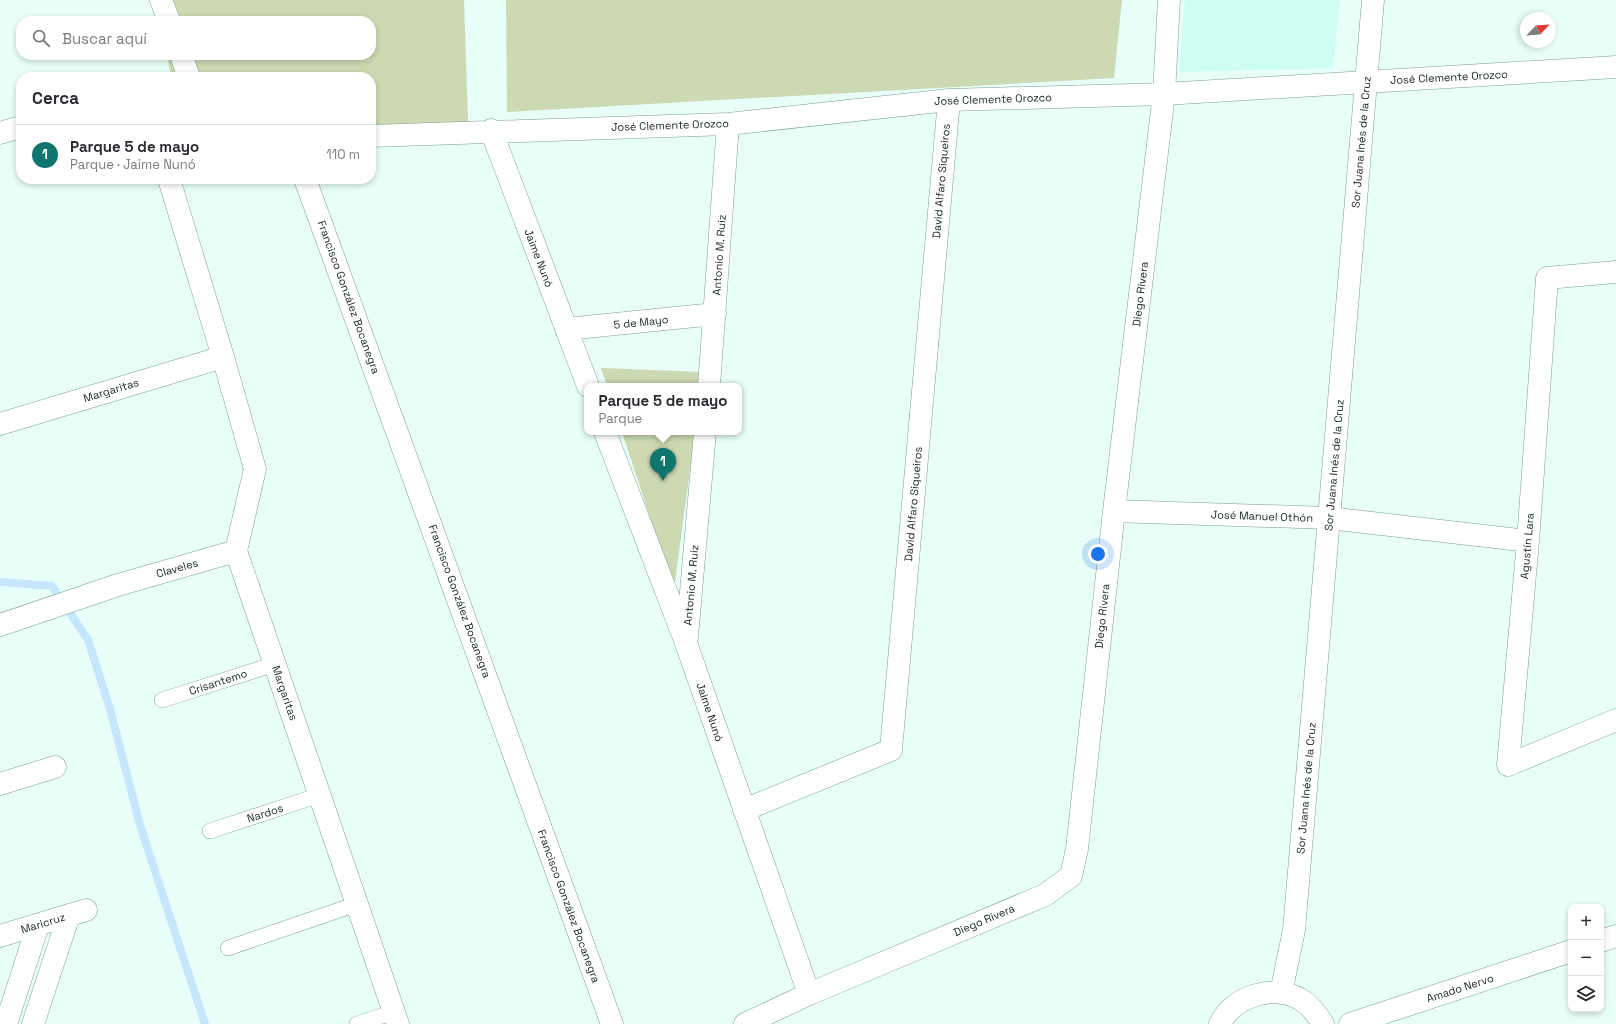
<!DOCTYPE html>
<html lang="es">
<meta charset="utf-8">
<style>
:root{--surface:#fff;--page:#f2f2f3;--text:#2b2b33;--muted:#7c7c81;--line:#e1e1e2;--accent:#0f766e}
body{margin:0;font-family:"Space Grotesk",sans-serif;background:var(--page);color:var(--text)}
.controls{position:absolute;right:12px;bottom:12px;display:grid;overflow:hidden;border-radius:8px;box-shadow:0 2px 6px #0003}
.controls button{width:36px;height:36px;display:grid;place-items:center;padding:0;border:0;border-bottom:1px solid var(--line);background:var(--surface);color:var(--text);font:20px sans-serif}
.compass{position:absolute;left:1520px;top:12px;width:36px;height:36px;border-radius:50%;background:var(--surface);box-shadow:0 2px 6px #0003;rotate:65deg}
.you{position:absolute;left:1098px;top:554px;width:14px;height:14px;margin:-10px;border:3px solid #fff;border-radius:50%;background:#1a73e8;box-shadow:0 0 0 6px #1a73e833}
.badge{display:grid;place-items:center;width:26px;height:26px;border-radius:50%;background:var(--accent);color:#fff;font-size:13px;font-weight:700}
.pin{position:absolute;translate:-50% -33px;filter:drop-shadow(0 1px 2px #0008)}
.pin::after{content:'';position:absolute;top:21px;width:14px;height:12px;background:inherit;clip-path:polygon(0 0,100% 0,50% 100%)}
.popup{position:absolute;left:584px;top:383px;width:158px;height:52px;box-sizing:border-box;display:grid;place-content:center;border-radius:8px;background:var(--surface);filter:drop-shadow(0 1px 3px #0005);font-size:13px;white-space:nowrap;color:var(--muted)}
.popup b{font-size:15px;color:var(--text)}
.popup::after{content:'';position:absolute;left:50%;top:100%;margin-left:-8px;border:8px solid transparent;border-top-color:var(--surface)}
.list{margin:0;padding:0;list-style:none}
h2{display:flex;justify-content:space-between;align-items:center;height:52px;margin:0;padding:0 16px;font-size:17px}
h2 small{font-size:13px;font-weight:400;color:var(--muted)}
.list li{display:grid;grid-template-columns:26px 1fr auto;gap:12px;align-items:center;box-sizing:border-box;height:60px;padding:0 16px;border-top:1px solid var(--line)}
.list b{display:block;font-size:15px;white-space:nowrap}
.list p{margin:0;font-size:13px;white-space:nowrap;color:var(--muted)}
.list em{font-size:13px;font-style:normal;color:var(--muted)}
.icon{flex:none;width:22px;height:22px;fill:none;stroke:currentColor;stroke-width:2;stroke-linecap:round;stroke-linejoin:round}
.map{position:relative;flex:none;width:1616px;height:1024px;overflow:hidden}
.search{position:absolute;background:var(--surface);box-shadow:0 2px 6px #0003;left:16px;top:16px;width:360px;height:44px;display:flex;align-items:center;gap:10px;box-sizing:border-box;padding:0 14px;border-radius:16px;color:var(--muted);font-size:15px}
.panel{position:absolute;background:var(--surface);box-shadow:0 2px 6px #0003;left:16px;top:72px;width:360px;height:112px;border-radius:16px}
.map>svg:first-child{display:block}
.built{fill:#cefdf1}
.green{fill:#ccd9b2}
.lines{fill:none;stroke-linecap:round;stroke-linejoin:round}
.stream{stroke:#c5e6fc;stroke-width:8}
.service-casing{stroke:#7b9e96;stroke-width:16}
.minor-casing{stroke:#7b9e96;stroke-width:23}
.secondary-casing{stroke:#7b9e96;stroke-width:23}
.service{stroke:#fff;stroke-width:15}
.minor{stroke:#fff;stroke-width:22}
.secondary{stroke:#fff;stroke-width:22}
.labels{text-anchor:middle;stroke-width:3;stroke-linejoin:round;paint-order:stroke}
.street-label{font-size:11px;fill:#182623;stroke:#fff}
</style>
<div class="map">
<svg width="1616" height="1024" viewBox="0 0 1616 1024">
<rect width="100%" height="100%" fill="#e8fef9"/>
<!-- built -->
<path class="built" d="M1185,0H1340L1333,68L1179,72Z"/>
<!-- green -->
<path class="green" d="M156,0H464L468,122L371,125V77H171L167,55H371V21H160Z
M506,0H1122L1114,78L507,112Z
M601,368L703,372L701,386H607Z
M622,432H695L674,590Z"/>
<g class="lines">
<!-- stream -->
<path class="stream" d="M0,582L52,586L88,640L110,709L140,825L205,1024"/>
<!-- service casing -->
<g class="service-casing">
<path id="service" d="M162,700L275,664
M210,831L320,795
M228,948L357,904
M357,1024L394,1012"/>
</g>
<!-- minor casing -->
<g class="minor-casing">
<path id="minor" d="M161,0L169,21
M181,55L189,77
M491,130L588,386
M0,133L21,127
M371,136L728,124L949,100L1164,94L1616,67
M169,179L223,357L255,469L236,551L398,1024
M305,179L612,1024
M1616,272L1547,278L1528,541L1508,765L1616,720
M566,329L715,314
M709,386L728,124
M0,424L223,357
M605,432L686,643L809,994
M1114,511L1329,518L1528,541
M0,625L118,585L236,551
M687,637L705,432
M0,784L55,767
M744,810L891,750L949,100
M0,936L86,910
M1601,941L1616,936
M6,1024L38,925
M33,1024L69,915
M745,1024L809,994L1045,895L1071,876L1077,849L1114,511L1164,94L1169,0
M1350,1024L1571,951"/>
</g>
<!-- secondary casing -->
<g class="secondary-casing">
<path id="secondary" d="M1281,993L1294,930L1373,0
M1220,1024C1233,996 1273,984 1300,999C1310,1005 1317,1014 1323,1024"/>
</g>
<!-- service -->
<use href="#service" class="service"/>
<!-- minor -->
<use href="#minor" class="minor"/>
<!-- secondary -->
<use href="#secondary" class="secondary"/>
</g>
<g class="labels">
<!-- street labels -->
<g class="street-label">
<text transform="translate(1449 77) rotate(-3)" y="4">José Clemente Orozco</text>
<text transform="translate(993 99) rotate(-2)" y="4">José Clemente Orozco</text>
<text transform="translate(670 125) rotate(-2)" y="4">José Clemente Orozco</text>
<text transform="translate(1361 142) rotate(-85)" y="4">Sor Juana Inés de la Cruz</text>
<text transform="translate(941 181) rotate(-85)" y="4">David Alfaro Siqueiros</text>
<text transform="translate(719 255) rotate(-86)" y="4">Antonio M. Ruiz</text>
<text transform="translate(539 258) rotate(69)" y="4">Jaime Nunó</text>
<text transform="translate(1140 294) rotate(-83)" y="4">Diego Rivera</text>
<text transform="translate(349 297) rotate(70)" y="4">Francisco González Bocanegra</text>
<text transform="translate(641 322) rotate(-6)" y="4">5 de Mayo</text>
<text transform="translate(111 390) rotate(-17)" y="4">Margaritas</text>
<text transform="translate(1334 465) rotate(-85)" y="4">Sor Juana Inés de la Cruz</text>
<text transform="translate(913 504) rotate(-85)" y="4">David Alfaro Siqueiros</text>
<text transform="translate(1262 516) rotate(2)" y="4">José Manuel Othón</text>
<text transform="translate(1527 546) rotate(-85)" y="4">Agustín Lara</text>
<text transform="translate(177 568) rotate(-16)" y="4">Claveles</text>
<text transform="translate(691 585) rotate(-85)" y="4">Antonio M. Ruiz</text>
<text transform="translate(460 601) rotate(70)" y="4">Francisco González Bocanegra</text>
<text transform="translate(1102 616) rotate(-84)" y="4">Diego Rivera</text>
<text transform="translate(218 682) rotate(-18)" y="4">Crisantemo</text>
<text transform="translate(285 693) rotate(71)" y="4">Margaritas</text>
<text transform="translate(710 712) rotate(71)" y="4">Jaime Nunó</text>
<text transform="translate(1306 788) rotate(-85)" y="4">Sor Juana Inés de la Cruz</text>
<text transform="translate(265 813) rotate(-18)" y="4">Nardos</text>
<text transform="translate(569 906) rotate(70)" y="4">Francisco González Bocanegra</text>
<text transform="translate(984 920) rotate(-23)" y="4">Diego Rivera</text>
<text transform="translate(43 923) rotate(-17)" y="4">Maricruz</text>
<text transform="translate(1460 988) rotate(-18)" y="4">Amado Nervo</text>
</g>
</g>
</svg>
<div class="controls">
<button>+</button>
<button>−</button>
<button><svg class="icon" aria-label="layers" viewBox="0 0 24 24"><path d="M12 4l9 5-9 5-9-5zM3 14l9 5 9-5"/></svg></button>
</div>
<svg class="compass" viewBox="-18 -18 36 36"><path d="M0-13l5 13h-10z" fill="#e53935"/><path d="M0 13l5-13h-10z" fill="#7c7c81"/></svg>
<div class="you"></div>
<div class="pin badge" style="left:663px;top:481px">1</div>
<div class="popup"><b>Parque 5 de mayo</b>Parque</div>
<div class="search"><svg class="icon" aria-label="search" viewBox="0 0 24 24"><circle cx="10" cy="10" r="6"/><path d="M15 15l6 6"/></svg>Buscar aquí</div>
<section class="panel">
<h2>Cerca<small></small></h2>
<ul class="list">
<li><span class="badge">1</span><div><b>Parque 5 de mayo</b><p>Parque · Jaime Nunó</p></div><em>110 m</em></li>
</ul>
</section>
</div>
